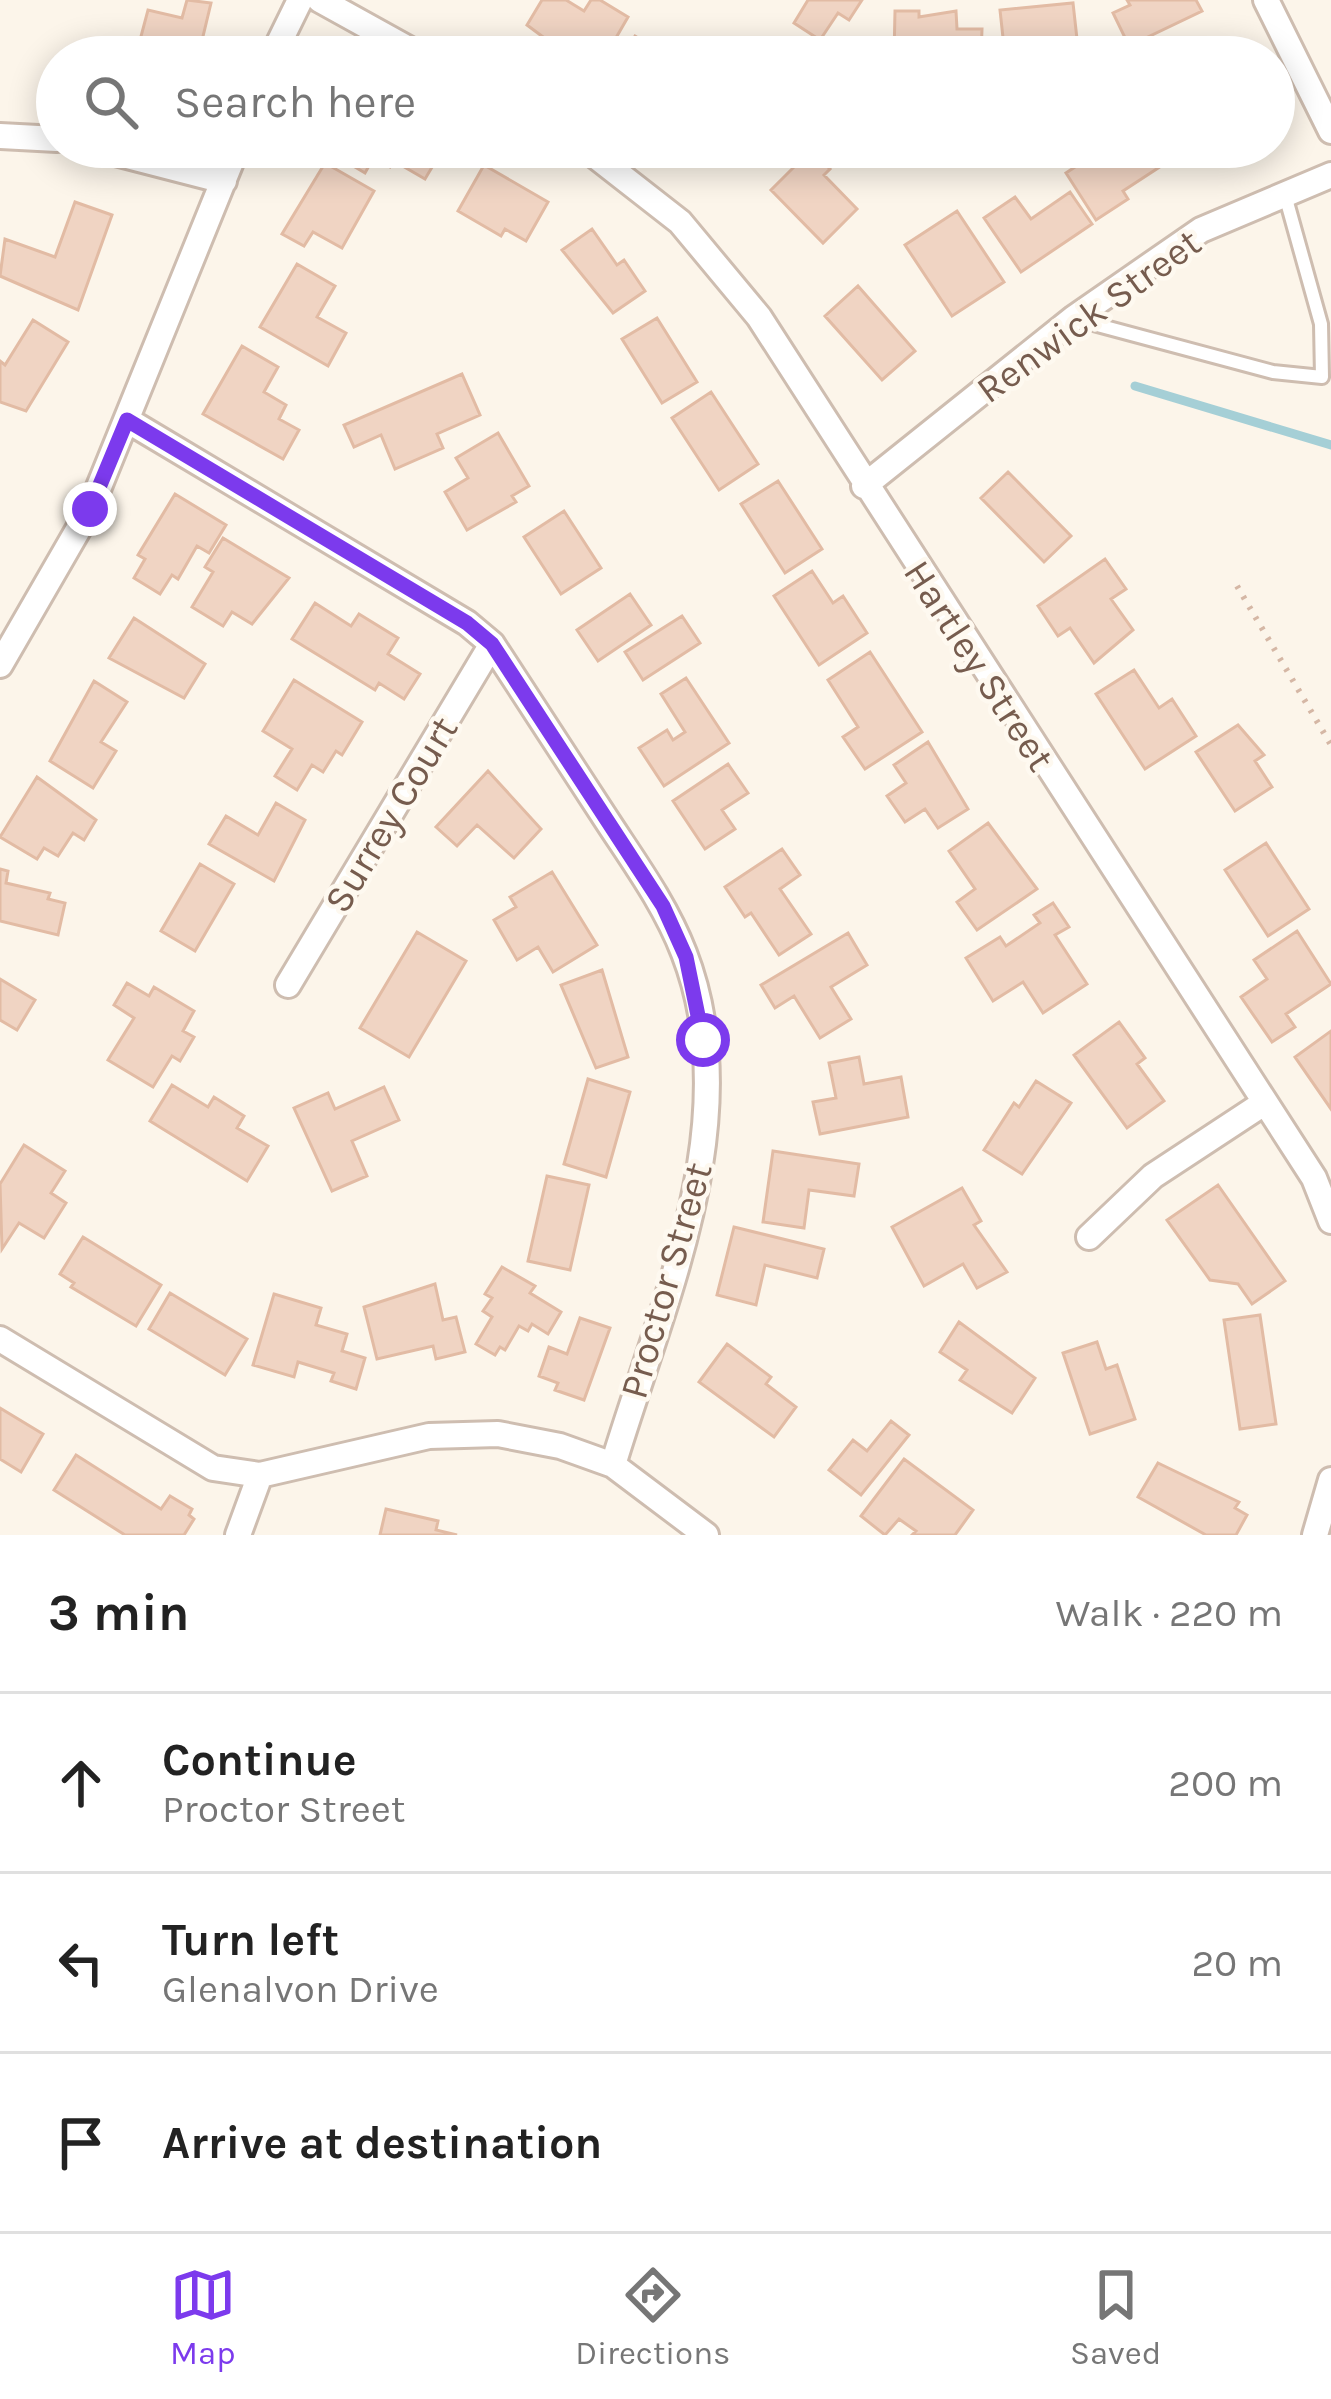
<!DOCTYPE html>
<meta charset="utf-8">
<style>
:root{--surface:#fff;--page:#f2f2f2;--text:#222;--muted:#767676;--line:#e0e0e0;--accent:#7c3aed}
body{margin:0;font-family:Karla,sans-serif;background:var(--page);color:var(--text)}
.stop{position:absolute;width:36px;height:36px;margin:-27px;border:9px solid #7c3aed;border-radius:50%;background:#fff}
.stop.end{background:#7c3aed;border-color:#fff;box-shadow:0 3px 12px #0008}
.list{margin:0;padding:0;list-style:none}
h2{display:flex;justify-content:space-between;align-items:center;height:156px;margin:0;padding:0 48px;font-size:51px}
h2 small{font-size:39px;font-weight:400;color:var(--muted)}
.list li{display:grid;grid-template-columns:78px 1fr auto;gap:36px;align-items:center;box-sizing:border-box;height:180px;padding:0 48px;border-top:3px solid var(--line)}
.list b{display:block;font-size:45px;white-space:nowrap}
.list p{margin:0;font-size:39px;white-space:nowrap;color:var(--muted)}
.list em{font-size:39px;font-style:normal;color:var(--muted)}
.icon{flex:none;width:66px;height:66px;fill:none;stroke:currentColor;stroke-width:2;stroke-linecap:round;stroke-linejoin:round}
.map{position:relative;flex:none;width:1331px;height:1535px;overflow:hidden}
.search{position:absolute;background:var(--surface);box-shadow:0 6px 30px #0003;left:36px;right:36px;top:36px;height:132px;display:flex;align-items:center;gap:30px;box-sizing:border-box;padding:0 42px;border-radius:66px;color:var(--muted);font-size:45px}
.sheet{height:696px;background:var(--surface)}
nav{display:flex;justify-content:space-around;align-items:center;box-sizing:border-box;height:168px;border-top:3px solid var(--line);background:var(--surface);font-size:33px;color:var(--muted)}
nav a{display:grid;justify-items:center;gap:6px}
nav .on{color:var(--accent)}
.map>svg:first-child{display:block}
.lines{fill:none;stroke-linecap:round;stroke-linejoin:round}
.stream{stroke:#a5cfd6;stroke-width:9}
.building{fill:#f0d4c3;stroke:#e2bba4;stroke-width:3}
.lane-casing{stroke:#cebdb0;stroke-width:18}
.street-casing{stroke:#cebdb0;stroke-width:30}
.path{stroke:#d5b7a5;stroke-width:6;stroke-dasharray:3 9;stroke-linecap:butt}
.lane{stroke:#fff;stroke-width:12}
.street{stroke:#fff;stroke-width:24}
.route{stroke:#7c3aed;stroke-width:15}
.labels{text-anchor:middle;stroke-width:9;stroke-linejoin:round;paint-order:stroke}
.street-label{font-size:39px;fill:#765c4e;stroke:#fef9f0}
</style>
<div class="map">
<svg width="1331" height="1535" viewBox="0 0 1331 1535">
<rect width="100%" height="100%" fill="#fcf5ea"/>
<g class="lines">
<!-- stream -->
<path class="stream" d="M1135,386L1331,445"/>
</g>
<!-- building -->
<path class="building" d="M187,0L211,3L198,57H120L124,40L139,44L148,10L182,18Z
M542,0H566L584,11L591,0H600L628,17L613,43L620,47L614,57H570L527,25Z
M808,0H862L849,20L838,13L820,40L794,23Z
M1127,0H1196L1202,11L1129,46L1113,13L1130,5Z
M1073,3L1078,48L1005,56L1000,10Z
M895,11H919V17L956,11L957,29H982L981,57H894Z
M635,36L666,55L670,48L684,57H622Z
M1200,40L1235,44L1233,57H1198Z
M308,147H444L425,179L394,161L390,167L374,157L365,173L328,151L325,157Z
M1105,147H1173L1178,155L1123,191L1128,199L1096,220L1066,173Z
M811,150L830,169L824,175L857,209L823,243L771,190Z
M325,163L374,191L342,248L313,232L304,246L282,234Z
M484,165L548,202L526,241L505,229L501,236L458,211Z
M1070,192L1092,224L1021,272L984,218L1015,197L1031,219Z
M75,202L112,215L78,310L0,276L5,239L55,257Z
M957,211L1004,282L952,316L905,245Z
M592,229L617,265L624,260L645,291L613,313L562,250Z
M297,264L335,286L317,317L346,333L328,366L260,327Z
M858,286L915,351L882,380L825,316Z
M657,318L697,382L662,403L622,339Z
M33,320L68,342L26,411L0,402V361L5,365Z
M242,346L278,367L264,392L286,405L279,419L299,430L283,459L203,414Z
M462,374L480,415L437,434L443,448L395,469L381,435L354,447L344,425Z
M711,392L758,464L719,490L672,418Z
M498,433L529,486L512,496L516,502L467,530L445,492L468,478L456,458Z
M1008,472L1071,536L1044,562L981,498Z
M778,481L822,549L785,573L741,504Z
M175,494L226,525L209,553L197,546L178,579L172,575L160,594L134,578L145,559L138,555Z
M564,511L601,568L561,594L524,537Z
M223,538L289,578L252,624L232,612L223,626L192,607L213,572L205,567Z
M1105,559L1126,589L1111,599L1133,630L1094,663L1070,628L1058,636L1038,606Z
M812,571L833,603L843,596L867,633L819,665L774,596Z
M630,594L651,625L598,661L577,630Z
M315,603L351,626L359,614L398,638L388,654L420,674L404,699L379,683L375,690L292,639Z
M682,616L700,643L643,680L625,652Z
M134,618L205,664L184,698L109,658Z
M870,652L922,732L865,769L843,737L858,727L828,680Z
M1134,670L1159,708L1172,699L1196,736L1145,769L1096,694Z
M686,678L729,743L664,786L639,748L667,730L673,740L685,732L661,694Z
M294,680L362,722L342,755L336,751L323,772L312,765L297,790L275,776L292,749L263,731Z
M94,681L127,702L101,742L116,751L93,788L50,761Z
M1238,725L1264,755L1255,761L1272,787L1235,811L1196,752Z
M928,742L968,809L938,828L925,809L905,822L887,796L906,783L894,765Z
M728,764L748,793L722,810L735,829L705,849L673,801Z
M488,771L541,829L514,858L477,825L457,846L436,827Z
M37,777L96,820L84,840L73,833L58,856L44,848L37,859L0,837Z
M276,803L305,820L274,881L209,844L226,816L258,835Z
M988,823L1037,889L977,930L957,902L975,889L949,851Z
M1266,843L1309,909L1268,936L1225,870Z
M782,849L800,875L780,889L811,934L779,955L751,913L745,917L725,887Z
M200,864L234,884L195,951L161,931Z
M0,869L8,871L6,883L50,893L48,899L65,903L58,935L0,921Z
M552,872L597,945L553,972L538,947L517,960L494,920L516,907L510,897Z
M1053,903L1069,927L1055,935L1087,984L1043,1013L1023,982L993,1001L966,958L1000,937L1006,946L1040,923L1034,915Z
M1297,931L1331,984L1286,1014L1295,1027L1272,1042L1241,997L1267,979L1254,960Z
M417,932L466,961L409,1057L360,1028Z
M848,933L867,965L831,987L851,1019L820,1038L794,996L775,1008L761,985Z
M602,970L628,1057L596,1068L561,985Z
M0,979L35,1000L17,1030L0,1020Z
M127,983L149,996L154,987L194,1011L183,1031L194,1037L180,1061L172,1056L153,1087L108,1060L134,1018L114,1005Z
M1119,1022L1145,1058L1137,1064L1164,1101L1127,1128L1074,1055Z
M1331,1031V1109L1295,1057Z
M859,1057L864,1084L901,1077L908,1117L820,1134L813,1102L836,1098L829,1063Z
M588,1079L630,1092L606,1177L564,1164Z
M1036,1081L1071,1103L1022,1174L984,1150L1014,1103L1019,1107Z
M172,1085L208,1107L214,1097L244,1116L237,1128L268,1146L247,1181L150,1121Z
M384,1087L399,1120L352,1141L367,1176L332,1191L294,1108L328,1093L335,1109Z
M24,1145L65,1171L51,1193L66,1203L44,1238L19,1223L2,1249L0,1184Z
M773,1151L859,1164L854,1196L809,1190L804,1228L763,1222Z
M547,1176L589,1185L570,1270L528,1261Z
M1218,1185L1285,1281L1252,1304L1238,1284L1210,1280L1167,1220Z
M962,1188L981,1221L974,1225L1007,1272L977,1288L963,1264L924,1286L892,1227Z
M734,1227L824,1249L817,1278L765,1265L756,1305L717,1295Z
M83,1237L161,1285L136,1326L71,1287L74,1283L60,1274Z
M502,1267L535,1286L530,1293L561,1312L548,1334L532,1324L528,1331L519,1326L505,1350L500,1347L495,1355L476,1344L492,1317L483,1311L492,1298L485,1294Z
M435,1284L443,1320L456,1317L465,1352L436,1359L433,1346L377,1359L364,1307Z
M170,1293L247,1339L225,1375L149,1329Z
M274,1294L321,1308L316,1325L347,1334L342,1351L365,1358L356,1389L331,1381L334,1373L298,1362L294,1377L253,1365Z
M1260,1315L1276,1424L1240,1429L1224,1320Z
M580,1318L610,1328L584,1400L555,1390L558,1383L539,1376L549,1347L567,1354Z
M959,1322L1035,1378L1012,1413L960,1380L967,1370L940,1352Z
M1097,1342L1106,1369L1117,1365L1135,1419L1090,1434L1063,1353Z
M727,1344L771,1377L766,1384L796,1407L774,1437L699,1382Z
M0,1408L43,1434L21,1472L0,1459Z
M891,1421L909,1435L861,1495L829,1470L853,1440L867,1451Z
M76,1455L161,1509L170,1496L192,1509L189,1515L194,1519L184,1535H125L54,1490Z
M904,1459L973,1510L955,1535H912L916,1531L899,1519L885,1535L861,1516Z
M1158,1463L1239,1502L1235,1508L1247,1515L1236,1535H1206L1138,1497Z
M386,1509L438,1521L436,1530L457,1535H380Z"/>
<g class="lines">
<!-- lane casing -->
<g class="lane-casing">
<path id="lane" d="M1075,319L1273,372L1322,377L1321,324L1285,195"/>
</g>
<!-- street casing -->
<g class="street-casing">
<path id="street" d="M320,0L423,57
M1266,0L1331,131
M272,57L300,0
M0,136L57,139
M92,147L224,181
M584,147L680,222L759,317L1314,1178L1331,1221
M127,420L467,623L492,644C530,702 568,761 606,819C634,862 665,904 684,953C749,1120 661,1305 613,1465
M864,486L1074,318L1201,230L1331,175
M0,665L90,509L237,147
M288,985L492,644
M1089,1237L1153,1176L1264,1103
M0,1339L213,1468L260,1475L429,1436L498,1434L560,1446L613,1465L706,1535
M238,1535L260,1475
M1315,1535L1331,1480"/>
</g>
<!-- path -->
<path class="path" d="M1237,586L1331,745"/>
<!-- lane -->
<use href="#lane" class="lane"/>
<!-- street -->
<use href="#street" class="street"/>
</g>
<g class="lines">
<!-- route -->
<path class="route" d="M90,509L127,420L467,623L492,644L663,906L686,957L703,1040"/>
</g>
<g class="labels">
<!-- street labels -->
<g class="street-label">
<text transform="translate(1088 315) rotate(-36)" y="14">Renwick Street</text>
<text transform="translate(980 665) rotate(57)" y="14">Hartley Street</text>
<text transform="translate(390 814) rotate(-59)" y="14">Surrey Court</text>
<text transform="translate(665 1280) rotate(-74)" y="14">Proctor Street</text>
</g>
</g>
</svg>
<div class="stop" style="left:703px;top:1040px"></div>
<div class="stop end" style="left:90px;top:509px"></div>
<div class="search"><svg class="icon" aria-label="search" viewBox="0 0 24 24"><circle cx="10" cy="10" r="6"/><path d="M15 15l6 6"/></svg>Search here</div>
</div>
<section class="sheet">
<h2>3 min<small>Walk · 220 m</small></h2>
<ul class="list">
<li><svg class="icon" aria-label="ahead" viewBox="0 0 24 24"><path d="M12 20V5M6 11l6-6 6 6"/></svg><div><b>Continue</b><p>Proctor Street</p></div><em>200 m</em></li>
<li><svg class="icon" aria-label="left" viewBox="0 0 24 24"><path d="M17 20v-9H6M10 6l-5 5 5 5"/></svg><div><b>Turn left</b><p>Glenalvon Drive</p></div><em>20 m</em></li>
<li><svg class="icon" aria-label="arrive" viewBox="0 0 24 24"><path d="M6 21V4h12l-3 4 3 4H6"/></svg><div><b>Arrive at destination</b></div></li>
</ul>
</section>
<nav>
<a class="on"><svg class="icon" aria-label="map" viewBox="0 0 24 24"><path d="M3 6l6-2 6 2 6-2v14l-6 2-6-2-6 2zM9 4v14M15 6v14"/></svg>Map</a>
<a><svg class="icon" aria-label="directions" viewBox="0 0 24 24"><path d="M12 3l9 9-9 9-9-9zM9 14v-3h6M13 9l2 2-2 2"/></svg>Directions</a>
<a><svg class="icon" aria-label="saved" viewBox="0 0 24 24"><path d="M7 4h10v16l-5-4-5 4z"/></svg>Saved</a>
</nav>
